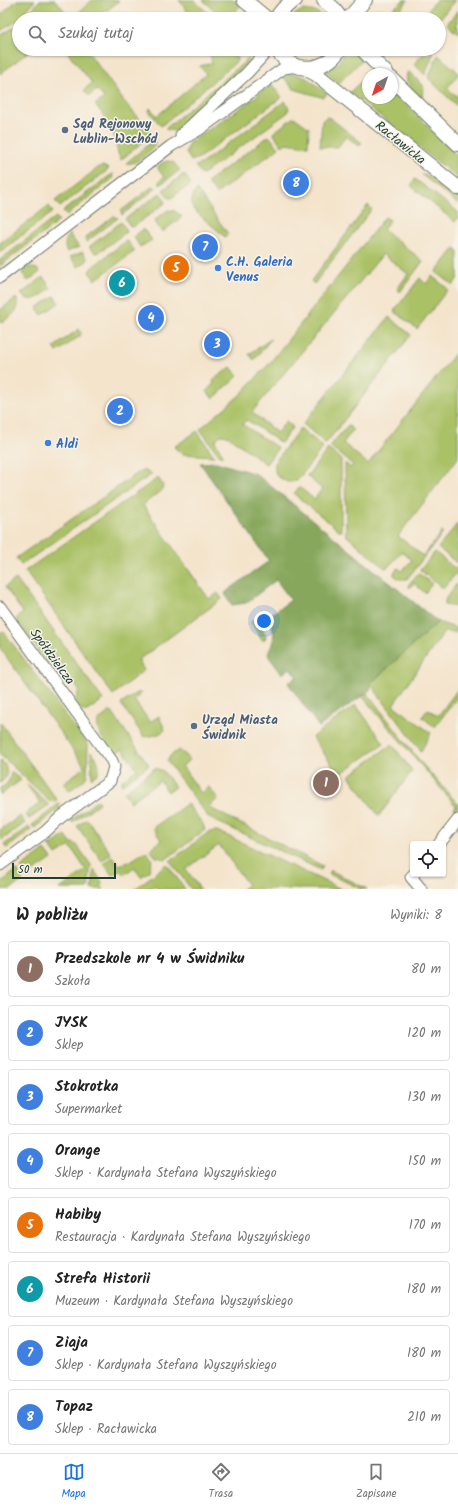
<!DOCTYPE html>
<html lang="pl">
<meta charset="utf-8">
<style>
:root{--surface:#fff;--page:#f6f6f6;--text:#222;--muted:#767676;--line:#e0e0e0;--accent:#1a73e8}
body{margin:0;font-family:Kalam,sans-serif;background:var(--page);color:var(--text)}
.controls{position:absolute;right:12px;bottom:12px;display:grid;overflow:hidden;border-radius:4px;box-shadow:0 1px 3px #0004}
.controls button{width:36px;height:36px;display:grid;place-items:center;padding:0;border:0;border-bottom:1px solid var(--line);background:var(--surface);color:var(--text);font:20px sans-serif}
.compass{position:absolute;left:362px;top:68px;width:36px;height:36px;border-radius:50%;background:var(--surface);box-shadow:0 1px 3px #0004;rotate:220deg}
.scale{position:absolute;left:12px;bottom:10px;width:104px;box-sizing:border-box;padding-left:4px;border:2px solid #1f3d34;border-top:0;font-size:11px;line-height:14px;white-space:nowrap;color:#1f3d34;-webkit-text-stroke:3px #f7f3e8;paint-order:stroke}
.you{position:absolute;left:264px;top:621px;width:14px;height:14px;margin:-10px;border:3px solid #fff;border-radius:50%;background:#1a73e8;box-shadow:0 0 0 6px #1a73e833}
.badge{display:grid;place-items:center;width:26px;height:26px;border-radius:50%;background:var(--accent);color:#fff;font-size:13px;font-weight:700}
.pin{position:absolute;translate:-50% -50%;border:2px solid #fff;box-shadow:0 1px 4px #0006}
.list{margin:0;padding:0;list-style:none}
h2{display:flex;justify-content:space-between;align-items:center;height:52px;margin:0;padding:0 16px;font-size:17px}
h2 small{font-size:13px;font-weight:400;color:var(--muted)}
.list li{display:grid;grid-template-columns:26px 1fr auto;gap:12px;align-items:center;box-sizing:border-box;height:56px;margin:0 8px 8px;padding:0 8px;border:1px solid var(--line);border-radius:4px}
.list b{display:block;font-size:15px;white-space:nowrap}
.list p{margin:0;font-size:13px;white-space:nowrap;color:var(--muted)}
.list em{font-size:13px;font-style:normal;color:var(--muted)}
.icon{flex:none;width:22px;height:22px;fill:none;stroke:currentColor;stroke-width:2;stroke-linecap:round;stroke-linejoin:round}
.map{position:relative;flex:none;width:458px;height:889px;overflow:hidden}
.search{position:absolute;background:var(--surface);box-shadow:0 1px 3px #0004;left:12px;right:12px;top:12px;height:44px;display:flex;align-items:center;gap:10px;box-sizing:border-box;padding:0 14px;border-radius:22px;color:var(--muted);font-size:15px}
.sheet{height:564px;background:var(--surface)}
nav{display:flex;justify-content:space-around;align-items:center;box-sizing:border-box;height:56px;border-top:1px solid var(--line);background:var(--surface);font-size:11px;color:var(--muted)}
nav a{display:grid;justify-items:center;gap:2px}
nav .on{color:var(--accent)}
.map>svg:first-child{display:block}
.green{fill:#aac166;stroke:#647f4d}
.forest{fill:#87a75b;stroke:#537248}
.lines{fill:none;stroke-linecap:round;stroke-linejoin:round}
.minor-casing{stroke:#6a7769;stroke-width:13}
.tertiary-casing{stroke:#6a7769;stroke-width:16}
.minor{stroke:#fff;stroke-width:11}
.tertiary{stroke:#fff;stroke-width:14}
.service-dot{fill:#5c6f8a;stroke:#f7f3e8;stroke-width:1.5}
.shop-dot{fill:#3f7fe0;stroke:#f7f3e8;stroke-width:1.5}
.labels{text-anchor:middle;stroke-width:3;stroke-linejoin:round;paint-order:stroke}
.service-label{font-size:13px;font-weight:bold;fill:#4e5e75;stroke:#f7f3e8;text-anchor:start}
.street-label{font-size:13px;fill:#1f3d34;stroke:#f7f3e8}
.shop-label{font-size:13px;font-weight:bold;fill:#366cbe;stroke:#f7f3e8;text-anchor:start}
</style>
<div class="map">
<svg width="458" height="889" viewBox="0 0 458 889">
<rect width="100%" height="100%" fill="#f7f3e8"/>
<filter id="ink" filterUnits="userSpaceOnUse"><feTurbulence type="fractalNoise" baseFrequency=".025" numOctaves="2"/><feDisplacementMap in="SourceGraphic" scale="8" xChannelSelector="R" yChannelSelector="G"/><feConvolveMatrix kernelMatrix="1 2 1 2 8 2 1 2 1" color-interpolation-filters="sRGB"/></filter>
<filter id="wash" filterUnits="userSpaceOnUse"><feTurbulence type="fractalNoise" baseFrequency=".012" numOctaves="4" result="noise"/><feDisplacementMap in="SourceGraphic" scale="16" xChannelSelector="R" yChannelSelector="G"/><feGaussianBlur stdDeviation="0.9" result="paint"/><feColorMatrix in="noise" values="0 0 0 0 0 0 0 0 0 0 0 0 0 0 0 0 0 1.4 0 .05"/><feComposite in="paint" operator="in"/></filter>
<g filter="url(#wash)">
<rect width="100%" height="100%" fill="#f4e4cc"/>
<!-- green -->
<path class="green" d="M17,0H35L19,20L0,31V16Z
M40,0H55L72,19L92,0H118L119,1L96,19H24Z
M179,0H194L214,19H193Z
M203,0H233L240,6L230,18L224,19Z
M404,0H408L393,19H387L384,16Z
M436,0H445L447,1L448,0H455L439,20V19H421Z
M303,10L317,12L325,19H290L297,13Z
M458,10V23L456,25L458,26V33L447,24Z
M19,24V49H32L0,74V36Z
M65,49H86L123,100L152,134L121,160C116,151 116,141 113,132C110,122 102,113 95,105L104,98L97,90L89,96L84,90L92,83Z
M209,49H219L236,56L237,61L161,126L149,111L150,108L157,116L206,74L200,66L212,63Z
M347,49H350L362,60L339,83L327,73L326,71L339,62Z
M434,52L425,75L414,64L421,56Z
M438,55L458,72V75L447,88L458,97V107L428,78Z
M248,59L250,61L190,120L174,131L165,129Z
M408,71L423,85L422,99C415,91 402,82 408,71Z
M291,74C306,74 316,85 327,94L324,97H321L294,89L283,77Z
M368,75V98H392V90L458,156V178L350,92Z
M271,85L282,97L199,158L191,161L186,153L189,143L235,112Z
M285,101L289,108L287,113L202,175L195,166L201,164Z
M294,117L309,128L308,146L286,143L282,146L273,133Z
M326,117L330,118L362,143L359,146L346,136L338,147H320L322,121Z
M269,136L279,148L216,194L207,182Z
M155,139L154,147C147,153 135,166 126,163Z
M167,161L173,162L180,170L160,185L159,181L164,177C157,168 154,166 167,161Z
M103,166L109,169L60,207L55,201L99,167Z
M113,173L112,179L67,215L63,211Z
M184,174L191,184L171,198H169L163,190Z
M422,175L430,176L458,198V204Z
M415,179L458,212V218L455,222L411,186Z
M153,186L156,188L122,215L121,211Z
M197,190L228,234L225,237L194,210C190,203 192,195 197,190Z
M160,193L165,200V203L133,227L130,226L125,219Z
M368,205L372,209L314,284L311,281Z
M48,206L53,212L0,252V243Z
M168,210L175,211L182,217L162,232L155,222L156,219Z
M114,216L118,218L86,242V237Z
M56,217L59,221L0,266V260Z
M385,217L390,220L383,229L423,261L400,292L397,289L408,274L383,254L252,412L277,433L286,421L293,427L281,443L247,420L242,424L278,448L266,464L228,436L220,435L215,441L223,455H219L200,429L240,395L269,364Z
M121,222L126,229V232L98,253L94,252L89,247Z
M142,230H144L152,240L140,247L134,237V236Z
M69,234L79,247L67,252C63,246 66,240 69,234Z
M126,241L128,242L135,251L95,280L89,272L91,268Z
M455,248L458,250V278L453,285L436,272Z
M83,252L87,258V261L78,267L70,257Z
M29,267L37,269L40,272L28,281L22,273L25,268Z
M432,276L448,289L417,329L394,311L420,278L426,284Z
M43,277L51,288C42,295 31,306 21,294Z
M54,296L59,303L42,315L37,308Z
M16,298C24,310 8,318 0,323V310Z
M389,317L411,335L327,442L325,443L303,424Z
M79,329L81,333L80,336L57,352L54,347Z
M271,339L254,360L249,354Z
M458,350V458L398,536L423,556L442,532L443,533L407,579H399L394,575V573L398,568L402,571L412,560L402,552L388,567L385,568L346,535L345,463L351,468L353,465L330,446L348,425L353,430L343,443L368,464Z
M231,367L238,376L213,399L207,391L214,383L213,380Z
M300,428L323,447L297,481L287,482L277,476L275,472V462Z
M197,431L214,456L182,454L174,447Z
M328,449L341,459V532L294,494L299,487L314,499L322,489L307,476Z
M142,470L152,474L21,565L16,558Z
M158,478L163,485L162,490L143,505L209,599L218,593L222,599L138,660L144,670L113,695L25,571Z
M458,523V564L438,548Z
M435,552L458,571L443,589L420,570Z
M418,573L432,584L425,593L414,583L410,588L409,587V584Z
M16,579L103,700L87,711H82L75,702L79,690L54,656L50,666L16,619L23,613L5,587Z
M458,582V607L444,605L446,598Z
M255,618L259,620L266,637L264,640L261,639L251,622Z
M438,622L458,629V633L455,632H444L393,705L431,733L421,751L371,685V683Z
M3,631L88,745L87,776L84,780L69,791L63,783L85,767L0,648V633Z
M458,689V696L435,727L422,717L428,709L438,716Z
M137,693H142L134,700L150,722L159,716L165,730L157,735L144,737L121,704Z
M367,693L423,765L458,804V807L455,810L454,809L456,806L362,696Z
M356,705L384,743L339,775L312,737Z
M111,711L149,765L121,785L122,780L137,769L122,749L115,754C109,747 95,733 98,722C100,718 107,714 111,711Z
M0,722L57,800L54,802L50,801L11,765L5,759L0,755Z
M392,744L412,771L379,816L349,776Z
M179,750L187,756L190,760L182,766L201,793L209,787L218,799L208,807L323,866L321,870L209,818L167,761L171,755Z
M91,752C98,759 100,764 98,773L92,778Z
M0,760C9,766 9,777 0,783Z
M155,768L163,771L175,787L168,792L160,781L130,802L124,792Z
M11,772L21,780L0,795V788C8,785 10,779 11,772Z
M27,785L49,805L29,819L25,814L40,803Z
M98,800L99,803L72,823L71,820Z
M60,803L59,809L34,828L32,825Z
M187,804L203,824L205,830L166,859L156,857L150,850L161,840L154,829V827Z
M20,816L25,823L2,840L0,838V830Z
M87,819L111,854L102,861L77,826Z
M29,827L31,830L7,848L5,844Z
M217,831L341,889H242L248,885L219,845L186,869L200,889H191L170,861L209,832Z
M65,835L70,842L77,845L91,865L88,889H60L86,870L70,846L56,855L50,846Z
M45,850L52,859L27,876L21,868Z
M146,851L152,859L149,871L141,877L134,867L124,875L121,870L112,875L104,864L113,857L119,865L129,862Z
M167,864L185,889H157L155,885L150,889H135Z
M17,870L23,880L11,889H0V883Z
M94,870L102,882L101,886L104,889H92Z
M330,870L367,889H361L329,874Z"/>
<!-- forest -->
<path class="forest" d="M216,462L256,474L438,622L371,683L370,690L319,727L288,683L297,677L290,668L282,674L269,657L268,653L273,643L274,632L269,616L291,600L276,580L246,603L232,605L225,594L226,592L269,561L200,463Z"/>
</g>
<g filter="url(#ink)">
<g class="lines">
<!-- minor casing -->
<g class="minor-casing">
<path id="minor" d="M181,135L247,73L269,49
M0,277L171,146L200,129L277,73L284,68L297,66
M0,607L112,761L114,767L110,781L61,817L45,832L0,865
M439,844L458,820
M414,874L411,877L421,889"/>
</g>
<!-- tertiary casing -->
<g class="tertiary-casing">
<path id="tertiary" d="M244,0L267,19
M324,0L333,8L341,19
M276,19C281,10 286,5 295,0
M348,19L365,0
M277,49C291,75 325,73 340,49
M362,49L387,74
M305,68L316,74L458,188
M392,79L458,144"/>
</g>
<!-- minor -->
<use href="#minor" class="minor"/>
<!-- tertiary -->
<use href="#tertiary" class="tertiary"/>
</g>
</g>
<!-- markers -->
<g class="service-dot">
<circle cx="65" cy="130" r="4"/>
<circle cx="194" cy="726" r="4"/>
</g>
<g class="shop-dot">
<circle cx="218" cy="268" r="4"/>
<circle cx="48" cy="443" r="4"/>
</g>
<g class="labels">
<!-- service labels -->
<g class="service-label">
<text x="73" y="128">Sąd Rejonowy<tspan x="73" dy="15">Lublin-Wschód</tspan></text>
<text x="202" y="724">Urząd Miasta<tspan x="202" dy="15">Świdnik</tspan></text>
</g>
<!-- street labels -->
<g class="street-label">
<text transform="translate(401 142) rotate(39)" y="5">Racławicka</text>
<text transform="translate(53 656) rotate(54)" y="5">Spółdzielcza</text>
</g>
<!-- shop labels -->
<g class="shop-label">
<text x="226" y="266">C.H. Galeria<tspan x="226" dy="15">Venus</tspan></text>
<text x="56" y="448">Aldi</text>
</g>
</g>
</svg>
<div class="controls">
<button><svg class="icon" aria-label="locate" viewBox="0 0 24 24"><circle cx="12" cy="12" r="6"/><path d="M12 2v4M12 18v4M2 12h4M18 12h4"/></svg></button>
</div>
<svg class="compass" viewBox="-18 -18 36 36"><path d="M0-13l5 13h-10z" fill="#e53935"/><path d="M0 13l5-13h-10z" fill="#767676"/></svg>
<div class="scale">50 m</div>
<div class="you"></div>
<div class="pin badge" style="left:326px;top:783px;background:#8d6e63">1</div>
<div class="pin badge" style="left:120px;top:411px;background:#3f7fe0">2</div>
<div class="pin badge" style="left:217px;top:344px;background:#3f7fe0">3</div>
<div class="pin badge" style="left:151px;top:318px;background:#3f7fe0">4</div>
<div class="pin badge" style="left:176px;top:268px;background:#e8710a">5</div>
<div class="pin badge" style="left:122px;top:283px;background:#0f9aa8">6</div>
<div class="pin badge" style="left:205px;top:247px;background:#3f7fe0">7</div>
<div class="pin badge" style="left:296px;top:183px;background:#3f7fe0">8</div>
<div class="search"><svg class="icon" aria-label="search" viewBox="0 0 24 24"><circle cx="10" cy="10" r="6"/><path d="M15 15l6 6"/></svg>Szukaj tutaj</div>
</div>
<section class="sheet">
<h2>W pobliżu<small>Wyniki: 8</small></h2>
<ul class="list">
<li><span class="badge" style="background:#8d6e63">1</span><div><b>Przedszkole nr 4 w Świdniku</b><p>Szkoła</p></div><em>80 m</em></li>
<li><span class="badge" style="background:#3f7fe0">2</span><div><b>JYSK</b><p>Sklep</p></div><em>120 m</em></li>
<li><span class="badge" style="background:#3f7fe0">3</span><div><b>Stokrotka</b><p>Supermarket</p></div><em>130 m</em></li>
<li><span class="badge" style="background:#3f7fe0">4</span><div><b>Orange</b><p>Sklep · Kardynała Stefana Wyszyńskiego</p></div><em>150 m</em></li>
<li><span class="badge" style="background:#e8710a">5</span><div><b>Habiby</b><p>Restauracja · Kardynała Stefana Wyszyńskiego</p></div><em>170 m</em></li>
<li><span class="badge" style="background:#0f9aa8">6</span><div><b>Strefa Historii</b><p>Muzeum · Kardynała Stefana Wyszyńskiego</p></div><em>180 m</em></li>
<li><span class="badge" style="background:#3f7fe0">7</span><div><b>Ziaja</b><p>Sklep · Kardynała Stefana Wyszyńskiego</p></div><em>180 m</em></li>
<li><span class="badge" style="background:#3f7fe0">8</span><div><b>Topaz</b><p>Sklep · Racławicka</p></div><em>210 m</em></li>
</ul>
</section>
<nav>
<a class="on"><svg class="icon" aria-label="map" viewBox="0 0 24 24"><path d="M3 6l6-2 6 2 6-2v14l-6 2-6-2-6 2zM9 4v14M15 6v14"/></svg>Mapa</a>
<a><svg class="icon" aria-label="directions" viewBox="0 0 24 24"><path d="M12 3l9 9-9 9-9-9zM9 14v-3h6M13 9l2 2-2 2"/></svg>Trasa</a>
<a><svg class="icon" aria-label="saved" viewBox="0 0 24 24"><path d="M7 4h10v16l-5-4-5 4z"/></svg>Zapisane</a>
</nav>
